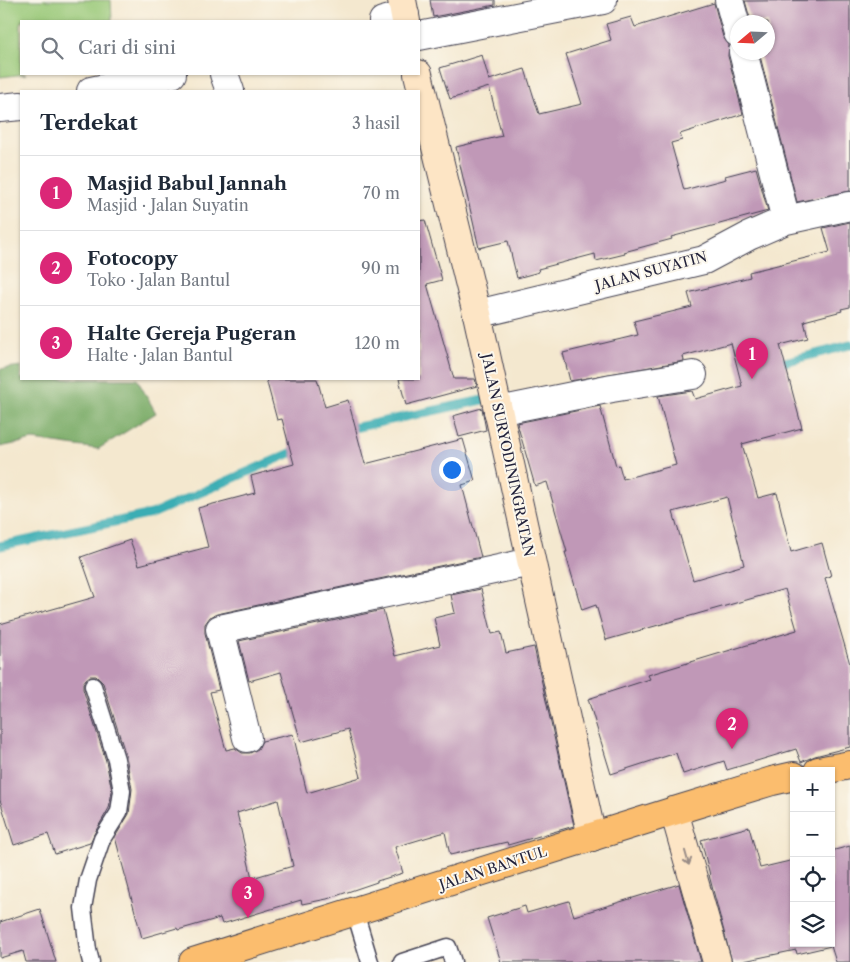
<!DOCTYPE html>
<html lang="id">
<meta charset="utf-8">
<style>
:root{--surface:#fff;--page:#f2f2f3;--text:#1f2937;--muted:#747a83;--line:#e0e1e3;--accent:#db2777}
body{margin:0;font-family:"Libre Caslon Text",serif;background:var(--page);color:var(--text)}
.controls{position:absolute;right:15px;bottom:15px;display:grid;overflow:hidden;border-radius:0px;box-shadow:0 1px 4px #0004}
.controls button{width:45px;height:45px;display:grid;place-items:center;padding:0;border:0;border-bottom:1px solid var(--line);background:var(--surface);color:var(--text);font:25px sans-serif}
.compass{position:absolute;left:730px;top:15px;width:45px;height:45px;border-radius:50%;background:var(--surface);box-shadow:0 1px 4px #0004;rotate:251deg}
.you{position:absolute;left:451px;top:469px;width:18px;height:18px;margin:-12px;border:4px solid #fff;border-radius:50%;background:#1a73e8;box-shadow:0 0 0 8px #1a73e833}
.badge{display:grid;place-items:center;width:32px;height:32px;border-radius:50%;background:var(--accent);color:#fff;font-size:16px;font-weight:700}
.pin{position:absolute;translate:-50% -41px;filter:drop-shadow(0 1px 2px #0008)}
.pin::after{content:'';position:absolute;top:26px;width:18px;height:15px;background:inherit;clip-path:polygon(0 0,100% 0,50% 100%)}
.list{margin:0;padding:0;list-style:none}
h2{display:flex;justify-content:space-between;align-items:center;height:65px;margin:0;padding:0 20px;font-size:21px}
h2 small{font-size:16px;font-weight:400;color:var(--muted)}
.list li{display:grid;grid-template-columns:32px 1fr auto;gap:15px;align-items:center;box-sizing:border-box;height:75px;padding:0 20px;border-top:1px solid var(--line)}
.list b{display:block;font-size:19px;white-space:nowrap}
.list p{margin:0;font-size:16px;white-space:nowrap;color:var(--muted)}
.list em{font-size:16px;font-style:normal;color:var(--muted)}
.icon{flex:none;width:28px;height:28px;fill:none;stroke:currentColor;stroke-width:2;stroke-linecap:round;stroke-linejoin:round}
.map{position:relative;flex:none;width:850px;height:962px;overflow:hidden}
.search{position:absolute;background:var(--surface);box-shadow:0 1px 4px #0004;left:20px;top:20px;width:400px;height:55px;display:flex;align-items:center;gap:12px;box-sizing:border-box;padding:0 18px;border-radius:0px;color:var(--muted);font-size:19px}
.panel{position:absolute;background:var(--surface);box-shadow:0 1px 4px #0004;left:20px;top:90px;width:400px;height:290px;border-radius:0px}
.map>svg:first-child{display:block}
.green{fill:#98c877;stroke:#5d7559}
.forest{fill:#7aac68;stroke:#4e6752}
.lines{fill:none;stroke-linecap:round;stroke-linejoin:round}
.stream{stroke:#3badb4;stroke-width:9}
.building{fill:#c098b7;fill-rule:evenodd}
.lane-casing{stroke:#424051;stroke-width:19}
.street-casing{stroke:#424051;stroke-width:30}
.secondary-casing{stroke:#424051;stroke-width:30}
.primary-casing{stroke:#424051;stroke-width:30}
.lane{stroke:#fff;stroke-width:16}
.street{stroke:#fff;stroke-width:28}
.secondary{stroke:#fde5c5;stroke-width:28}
.primary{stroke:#fbbd6e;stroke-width:28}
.oneway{stroke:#9a8d87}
.labels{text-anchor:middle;stroke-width:4;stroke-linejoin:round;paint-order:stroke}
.street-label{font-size:14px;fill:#22223b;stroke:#fbf7ec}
</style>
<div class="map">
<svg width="850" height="962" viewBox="0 0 850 962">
<rect width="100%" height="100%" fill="#fbf7ec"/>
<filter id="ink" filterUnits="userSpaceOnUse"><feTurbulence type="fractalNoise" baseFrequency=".02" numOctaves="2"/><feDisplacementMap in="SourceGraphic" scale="10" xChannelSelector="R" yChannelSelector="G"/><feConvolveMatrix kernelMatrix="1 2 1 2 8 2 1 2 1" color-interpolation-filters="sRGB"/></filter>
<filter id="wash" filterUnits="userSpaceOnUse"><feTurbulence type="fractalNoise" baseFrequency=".0096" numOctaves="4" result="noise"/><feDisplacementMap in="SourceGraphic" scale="20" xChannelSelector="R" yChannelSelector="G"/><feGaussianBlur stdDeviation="1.12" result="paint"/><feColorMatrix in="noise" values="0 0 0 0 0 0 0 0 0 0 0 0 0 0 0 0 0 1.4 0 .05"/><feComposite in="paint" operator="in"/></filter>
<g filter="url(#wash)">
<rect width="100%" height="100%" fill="#f4e8cf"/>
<!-- green -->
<path class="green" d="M0,0H111L112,21H21V74H26L0,77Z"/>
<!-- forest -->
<path class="forest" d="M21,366V379H137L156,413L98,449L33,440L0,447V369Z"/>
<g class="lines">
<!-- stream -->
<path class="stream" d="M773,365L850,345
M344,430L483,400
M0,546L152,514L300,449"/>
</g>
<g id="blocks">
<!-- building -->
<path class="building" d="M430,0H495V5L433,17Z
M850,0V191L797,202L759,52H768V22H751L745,1Z
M714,3L723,37L729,45L728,56L743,114L680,134L682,140L671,143L684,190L726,179L725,176L756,168L768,211L671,237L672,239L624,252L625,254L596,261L595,254L538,269L539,272L517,278L508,241L479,248L456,147L502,136L489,87L450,99L440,68L482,55L489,80L525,69L539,114L582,104L566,54L611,40L606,24L631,17L635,27Z
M425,220L442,280L427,284L454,379H475L477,386L406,405L399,379H419V221Z
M850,222V307L841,309L842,311L804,321L808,338L780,345L802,428L742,444L758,498L777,493L791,552L822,543L831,576L825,578L850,664V747L815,756L801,762L796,749L727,770L724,761L683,774L676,753L611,774L588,699L650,679L648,675L797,630L785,589L606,640L596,605L582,610L565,552H567L547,482L535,486L517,423L600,406L616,466L619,465L623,479L676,465L658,396L692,391L695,399L742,386L731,343L683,356L684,361L570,381L563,353L638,335L634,321L692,307L688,293L750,277L749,272L830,252L823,228ZM727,497L744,565L693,580L673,512Z
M266,379H317L325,407L348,400L365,464L463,439L475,481L462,485L481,557L217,614L210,617L205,624V633L219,690L210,692L226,750L235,748L242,753H250L258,749L262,741L293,734L307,793L361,777L348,729L301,742L281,672L249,681L239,641L383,610L395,656L440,645L434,618L455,613L451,595L481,589L492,634L501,632L506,653L534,647L574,826L508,845L507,842L450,855L445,832L395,847L403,873L377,881V882L327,899L302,904L301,900L222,924L220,918L178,930L177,928L142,938L115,837L129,814L132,789L126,756L103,683L96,676H90L86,679L83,683V689L106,761L112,791L109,808L94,834L90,843L55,854L48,834L14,845L0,800V624L95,597L81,557L130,540L139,565L208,547L198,508L255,493L251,476L294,464L282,419L277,420ZM278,800L293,866L252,878L237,813Z
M482,408L486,430L459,437L453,416Z
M749,827L760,868L794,860V943H831V851L850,846V962H836L831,946L797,954L796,950L739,962H732L709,875H710L701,840Z
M679,884L701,962H501L487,918L525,906L527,913L569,901L574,916Z
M40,909L56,962H26L23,951L0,958V922Z"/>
</g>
</g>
<g filter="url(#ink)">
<use href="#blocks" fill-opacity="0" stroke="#424051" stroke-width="1"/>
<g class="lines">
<!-- lane casing -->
<g class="lane-casing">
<path id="lane" d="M355,912L370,962
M91,962L88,950L83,908L88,880L102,839L119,812L122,791L116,759L93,686
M402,962L448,947L453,962"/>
</g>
<!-- street casing -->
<g class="street-casing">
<path id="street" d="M729,0L738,33
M383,21L405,15
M419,36L603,0
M743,52L786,220
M224,74L230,91
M91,91L172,74
M0,108L21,106
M477,314L704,260L749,236L786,220L850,206
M498,411L612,388L693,375
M247,738L220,629L531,562"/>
</g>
<!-- secondary casing -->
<g class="secondary-casing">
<path id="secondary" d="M402,0L406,21
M418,74L477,314L592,837
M674,811L717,962"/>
</g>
<!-- primary casing -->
<g class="primary-casing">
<path id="primary" d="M818,771L850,765
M193,962L674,811L772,781L794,776"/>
</g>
<!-- lane -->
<use href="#lane" class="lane"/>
<!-- street -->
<use href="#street" class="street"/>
<!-- secondary -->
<use href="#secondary" class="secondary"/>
<!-- primary -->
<use href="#primary" class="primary"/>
</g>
<!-- one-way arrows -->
<defs><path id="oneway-shaft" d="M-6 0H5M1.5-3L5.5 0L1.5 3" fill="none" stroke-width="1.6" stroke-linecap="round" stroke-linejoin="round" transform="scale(1.25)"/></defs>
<use class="oneway" href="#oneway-shaft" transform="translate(687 858) rotate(74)"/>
</g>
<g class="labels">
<!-- street labels -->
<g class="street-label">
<text transform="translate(651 271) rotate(-15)" y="5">JALAN SUYATIN</text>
<text transform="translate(508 455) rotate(78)" y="5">JALAN SURYODININGRATAN</text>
<text transform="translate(493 868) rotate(-18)" y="5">JALAN BANTUL</text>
</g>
</g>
</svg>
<div class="controls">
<button>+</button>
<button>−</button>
<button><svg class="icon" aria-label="locate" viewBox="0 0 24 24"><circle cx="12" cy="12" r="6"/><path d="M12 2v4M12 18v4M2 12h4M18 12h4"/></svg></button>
<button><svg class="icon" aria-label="layers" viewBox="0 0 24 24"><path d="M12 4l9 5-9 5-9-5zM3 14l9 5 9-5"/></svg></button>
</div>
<svg class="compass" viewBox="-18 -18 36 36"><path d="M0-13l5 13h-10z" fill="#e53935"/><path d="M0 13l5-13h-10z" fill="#747a83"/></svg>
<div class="you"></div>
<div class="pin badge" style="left:752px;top:379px">1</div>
<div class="pin badge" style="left:732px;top:749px">2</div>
<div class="pin badge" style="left:248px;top:918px">3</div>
<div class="search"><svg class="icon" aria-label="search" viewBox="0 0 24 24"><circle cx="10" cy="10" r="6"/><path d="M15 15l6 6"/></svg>Cari di sini</div>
<section class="panel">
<h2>Terdekat<small>3 hasil</small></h2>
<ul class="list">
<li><span class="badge">1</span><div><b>Masjid Babul Jannah</b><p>Masjid · Jalan Suyatin</p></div><em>70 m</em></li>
<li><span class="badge">2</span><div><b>Fotocopy</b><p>Toko · Jalan Bantul</p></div><em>90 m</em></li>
<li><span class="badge">3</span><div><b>Halte Gereja Pugeran</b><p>Halte · Jalan Bantul</p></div><em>120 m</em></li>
</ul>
</section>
</div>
